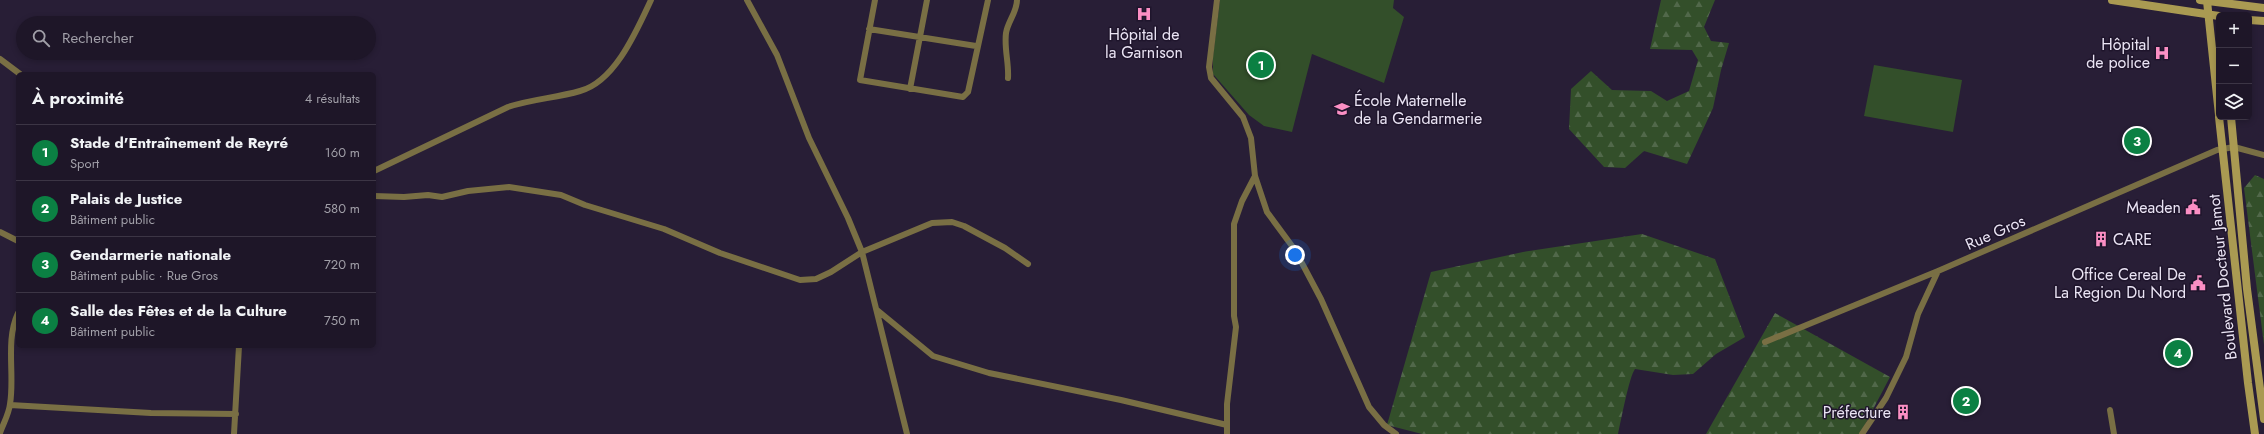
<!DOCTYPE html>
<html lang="fr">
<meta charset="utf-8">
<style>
:root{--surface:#1e1628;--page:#261f30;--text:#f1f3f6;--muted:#a19fa8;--line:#3c3545;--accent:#0b8043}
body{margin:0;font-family:Jost,sans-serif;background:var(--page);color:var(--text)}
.controls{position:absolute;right:12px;top:12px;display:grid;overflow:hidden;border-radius:6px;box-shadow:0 2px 6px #0003}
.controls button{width:36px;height:36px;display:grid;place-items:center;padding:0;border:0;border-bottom:1px solid var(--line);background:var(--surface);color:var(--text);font:20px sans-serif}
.you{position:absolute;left:1295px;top:255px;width:14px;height:14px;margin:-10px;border:3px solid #fff;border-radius:50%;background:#1a73e8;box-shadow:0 0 0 6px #1a73e833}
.badge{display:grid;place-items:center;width:26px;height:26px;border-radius:50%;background:var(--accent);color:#fff;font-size:13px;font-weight:700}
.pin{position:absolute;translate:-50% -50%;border:2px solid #fff;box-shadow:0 1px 4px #0006}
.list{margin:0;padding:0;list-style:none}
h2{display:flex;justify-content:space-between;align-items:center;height:52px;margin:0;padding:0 16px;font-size:17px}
h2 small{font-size:13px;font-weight:400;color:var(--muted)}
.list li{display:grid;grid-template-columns:26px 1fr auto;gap:12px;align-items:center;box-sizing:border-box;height:56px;padding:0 16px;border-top:1px solid var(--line)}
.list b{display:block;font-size:15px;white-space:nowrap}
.list p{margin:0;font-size:13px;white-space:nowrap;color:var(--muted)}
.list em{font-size:13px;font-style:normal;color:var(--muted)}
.icon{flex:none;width:22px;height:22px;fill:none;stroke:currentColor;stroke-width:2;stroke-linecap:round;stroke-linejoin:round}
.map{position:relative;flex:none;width:2264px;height:434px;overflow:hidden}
.search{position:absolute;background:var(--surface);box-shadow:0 2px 6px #0003;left:16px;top:16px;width:360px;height:44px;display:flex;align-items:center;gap:10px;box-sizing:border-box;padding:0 14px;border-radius:22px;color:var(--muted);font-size:15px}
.panel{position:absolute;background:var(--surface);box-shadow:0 2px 6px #0003;left:16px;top:72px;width:360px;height:276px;border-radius:6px}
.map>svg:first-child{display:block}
.forest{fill:url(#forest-firs)}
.pitch{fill:#334f2a}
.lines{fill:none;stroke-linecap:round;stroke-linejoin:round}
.street{stroke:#796f44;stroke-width:6}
.secondary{stroke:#aa9a52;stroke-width:8}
.labels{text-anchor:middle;stroke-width:3;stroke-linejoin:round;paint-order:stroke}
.poi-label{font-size:16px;fill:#eae4f4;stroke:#1f152c;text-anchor:end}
.street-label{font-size:16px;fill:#eae4f4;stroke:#1f152c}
</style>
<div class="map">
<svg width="2264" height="434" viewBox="0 0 2264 434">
<defs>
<pattern id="forest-firs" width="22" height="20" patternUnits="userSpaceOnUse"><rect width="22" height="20" fill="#334f2a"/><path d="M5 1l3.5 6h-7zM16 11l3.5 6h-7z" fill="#51684a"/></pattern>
</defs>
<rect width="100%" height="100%" fill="#281e36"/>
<!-- forest -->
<path class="forest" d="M1661,0H1715L1704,27L1711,41L1729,43L1721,70L1713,108L1687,164L1644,151L1625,168L1604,167L1569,129L1571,89L1591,71L1612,90L1651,91L1667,101L1689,91L1698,60L1692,50L1650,49Z
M2255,175L2264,179V345L2244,188Z
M1642,234L1715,259L1745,337L1716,354L1693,374L1673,375L1635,369C1629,377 1621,421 1618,434H1422L1387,425L1431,272L1523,252Z
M1775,313L1890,377L1860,434H1706Z"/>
<!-- pitch -->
<path class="pitch" d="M1220,0H1394L1393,8L1404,17L1384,83L1312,54L1292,132L1264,126L1249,115L1213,74V56Z
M1874,65L1962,80L1953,132L1864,116Z"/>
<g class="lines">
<!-- street -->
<path class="street" d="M747,0L777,55L809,138L848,218L862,252L907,434
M875,0L860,80L963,97L968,92L988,0
M1217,0L1209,67L1211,78L1243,117L1251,138L1255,176L1267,212L1295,250L1321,299L1369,407L1384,425L1396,434
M869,29L976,46
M0,59L20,74
M1008,78C1009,63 1004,48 1006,33C1008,21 1017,12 1017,0
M910,89L927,0
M374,171L508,107C532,99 556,98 580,91C615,82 637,30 651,0
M374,196L404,197L428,195L442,197L468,191L509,187L561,195L585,205L664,229L720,253L800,280L816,279L831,272L862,252L932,223L952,222L964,226L1005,248L1028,264
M0,232L18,241
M877,310L933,356L989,373L1121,400L1227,425
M1765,342L1938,271L2217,150L2234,147L2264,155
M10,405L151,413L236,414
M2110,410L2114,434
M0,433C3,424 9,414 10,404C15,375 5,341 18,313
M234,434L239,346
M1227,434V404L1236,327L1234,316V224L1242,201L1255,176
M1862,434L1886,398L1906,357L1918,314L1938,271"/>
<!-- secondary -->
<path class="secondary" d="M2112,0L2219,16
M2200,0L2264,8
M2207,1L2219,115
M2249,20L2264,21
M2219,117L2248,383L2255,434
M2231,117L2247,289L2264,419"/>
</g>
<!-- icons -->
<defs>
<g id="hospital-bare" transform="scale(1.2)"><path d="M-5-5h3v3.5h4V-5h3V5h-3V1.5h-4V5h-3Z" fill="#fb8fc4" stroke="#1f152c" stroke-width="2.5" paint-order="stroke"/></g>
<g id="school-bare" transform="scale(1.2)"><path d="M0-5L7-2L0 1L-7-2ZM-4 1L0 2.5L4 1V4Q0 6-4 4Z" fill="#fb8fc4" stroke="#1f152c" stroke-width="2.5" paint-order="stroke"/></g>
<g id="civic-bare" transform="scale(1.2)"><path d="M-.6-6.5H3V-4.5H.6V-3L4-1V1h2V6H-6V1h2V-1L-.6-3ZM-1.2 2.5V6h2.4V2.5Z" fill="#fb8fc4" stroke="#1f152c" stroke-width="2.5" paint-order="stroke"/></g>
<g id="building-bare" transform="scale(1.2)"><path d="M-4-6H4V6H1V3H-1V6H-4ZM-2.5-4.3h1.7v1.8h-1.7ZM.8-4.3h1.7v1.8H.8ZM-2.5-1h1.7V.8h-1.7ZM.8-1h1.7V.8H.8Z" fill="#fb8fc4" stroke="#1f152c" stroke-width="2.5" paint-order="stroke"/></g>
</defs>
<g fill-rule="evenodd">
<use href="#hospital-bare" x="1144" y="14"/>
<use href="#hospital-bare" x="2162" y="53"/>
<use href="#school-bare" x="1342" y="109"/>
<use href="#civic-bare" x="2193" y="207"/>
<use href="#building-bare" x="2101" y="239"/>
<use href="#civic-bare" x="2198" y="283"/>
<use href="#building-bare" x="1903" y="412"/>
</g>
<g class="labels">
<!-- poi labels -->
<g class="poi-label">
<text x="1144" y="40" text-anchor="middle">Hôpital de<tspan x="1144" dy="18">la Garnison</tspan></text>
<text x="2150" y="50">Hôpital<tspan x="2150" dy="18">de police</tspan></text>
<text x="1354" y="106" text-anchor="start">École Maternelle<tspan x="1354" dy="18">de la Gendarmerie</tspan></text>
<text x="2181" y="213">Meaden</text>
<text x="2113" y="245" text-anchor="start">CARE</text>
<text x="2186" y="280">Office Cereal De<tspan x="2186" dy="18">La Region Du Nord</tspan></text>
<text x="1891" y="418">Préfecture</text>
</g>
<!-- street labels -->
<g class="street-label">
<text transform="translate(1995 232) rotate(-24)" y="6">Rue Gros</text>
<text transform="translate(2222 277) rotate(-96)" y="6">Boulevard Docteur Jamot</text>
</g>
</g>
</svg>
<div class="controls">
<button>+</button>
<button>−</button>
<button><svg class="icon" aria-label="layers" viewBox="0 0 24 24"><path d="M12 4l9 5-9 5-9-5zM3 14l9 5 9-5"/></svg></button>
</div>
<div class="you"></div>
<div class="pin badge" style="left:1261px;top:65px">1</div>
<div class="pin badge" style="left:1966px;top:401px">2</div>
<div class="pin badge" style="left:2137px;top:141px">3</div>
<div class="pin badge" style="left:2178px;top:353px">4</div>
<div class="search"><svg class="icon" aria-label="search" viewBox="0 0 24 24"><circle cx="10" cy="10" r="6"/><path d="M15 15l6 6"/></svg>Rechercher</div>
<section class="panel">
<h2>À proximité<small>4 résultats</small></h2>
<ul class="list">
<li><span class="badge">1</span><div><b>Stade d'Entraînement de Reyré</b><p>Sport</p></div><em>160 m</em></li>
<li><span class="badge">2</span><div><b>Palais de Justice</b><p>Bâtiment public</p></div><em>580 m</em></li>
<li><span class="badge">3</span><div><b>Gendarmerie nationale</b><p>Bâtiment public · Rue Gros</p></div><em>720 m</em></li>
<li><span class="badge">4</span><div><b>Salle des Fêtes et de la Culture</b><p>Bâtiment public</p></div><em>750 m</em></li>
</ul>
</section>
</div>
